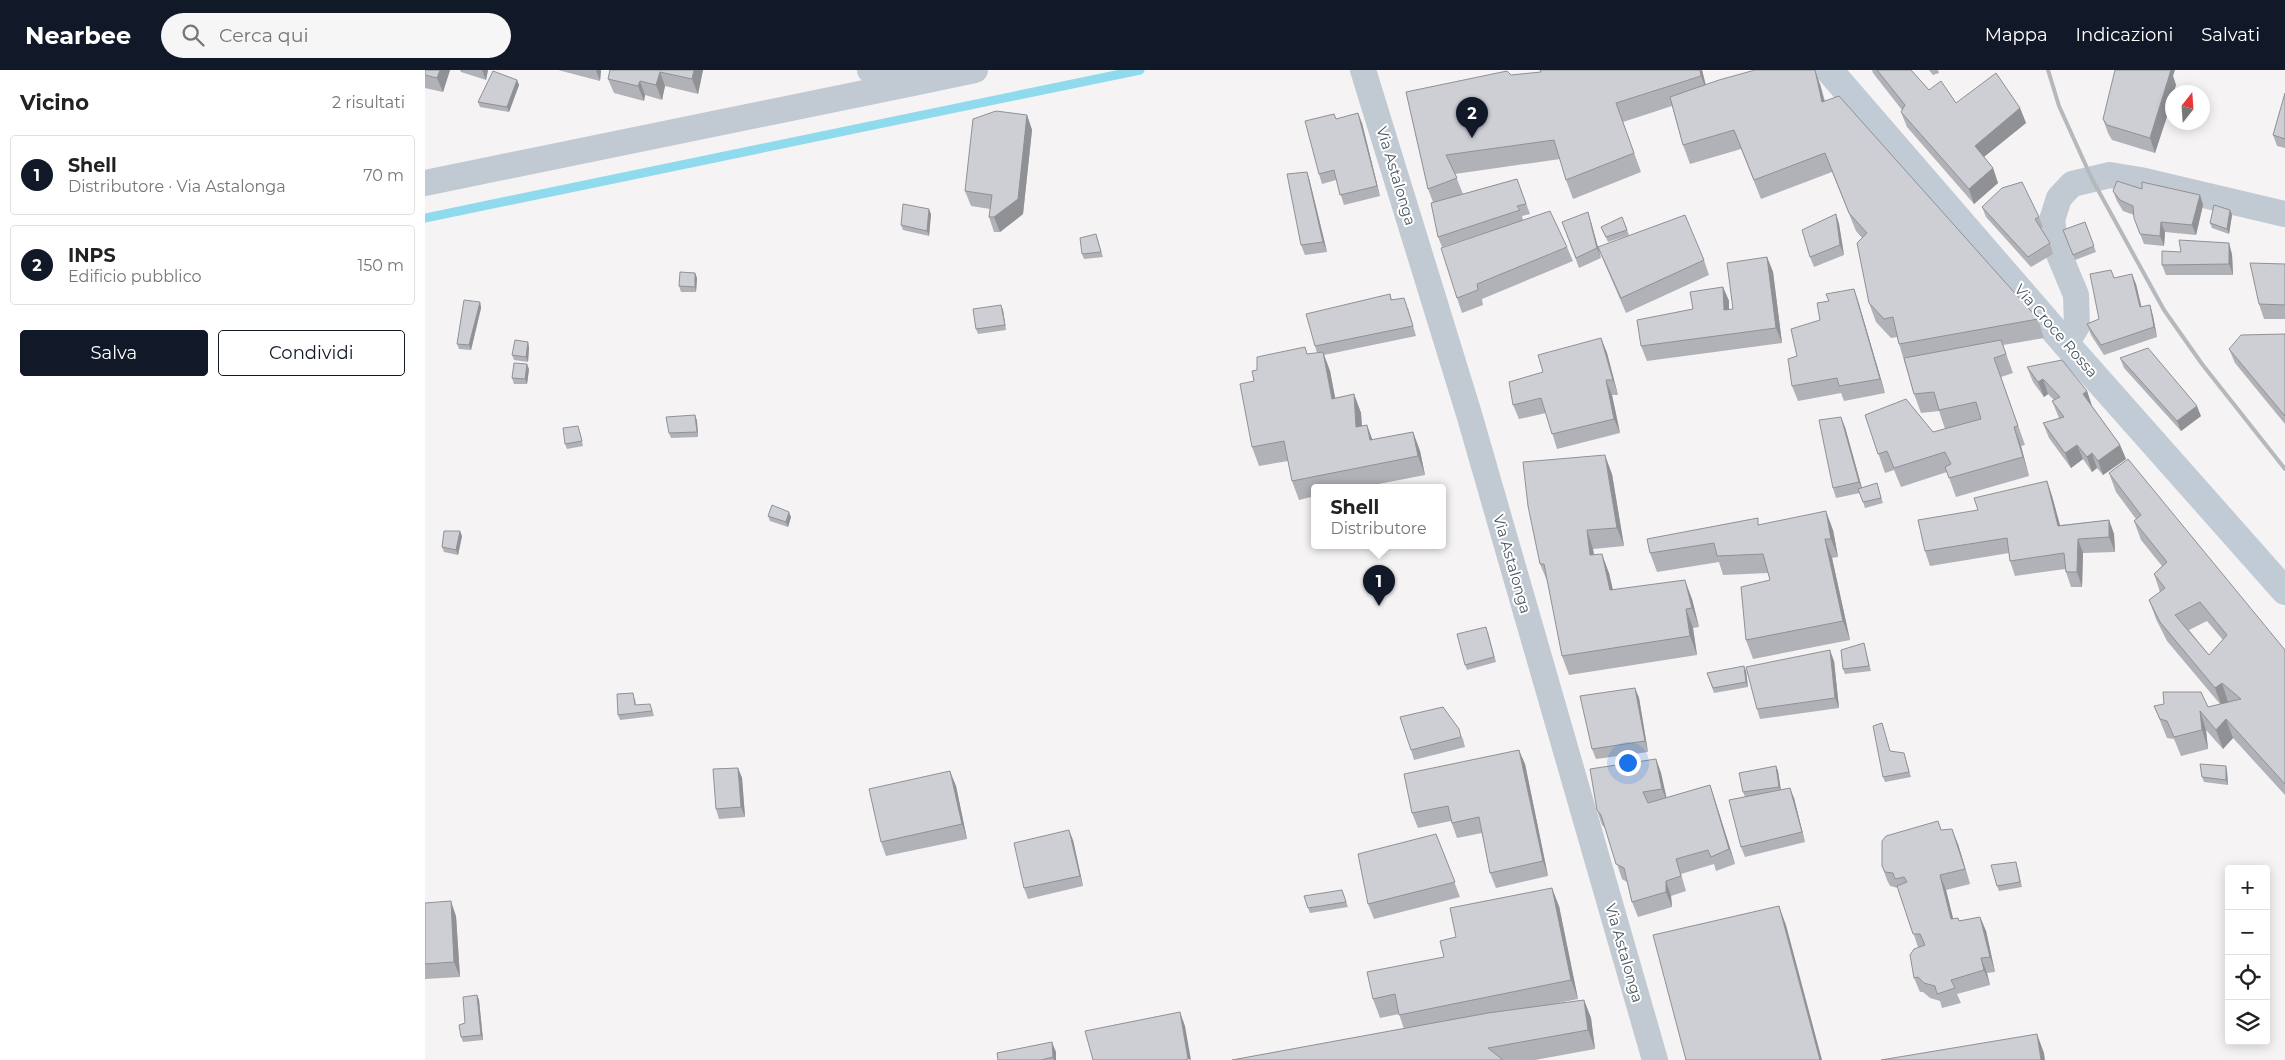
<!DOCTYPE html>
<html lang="it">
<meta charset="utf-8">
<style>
:root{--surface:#fff;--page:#f6f6f6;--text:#222;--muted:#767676;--line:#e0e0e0;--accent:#111827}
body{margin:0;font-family:Montserrat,sans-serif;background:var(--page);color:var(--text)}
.controls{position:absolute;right:15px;bottom:15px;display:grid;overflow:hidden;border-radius:5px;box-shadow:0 2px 12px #0003}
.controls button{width:45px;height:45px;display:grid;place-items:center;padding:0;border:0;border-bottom:1px solid var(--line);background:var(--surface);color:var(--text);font:25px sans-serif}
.compass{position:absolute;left:1740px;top:15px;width:45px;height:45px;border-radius:50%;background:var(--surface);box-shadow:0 2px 12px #0003;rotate:17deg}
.you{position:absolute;left:1202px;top:692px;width:18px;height:18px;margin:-12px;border:4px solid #fff;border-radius:50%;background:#1a73e8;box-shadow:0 0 0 8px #1a73e833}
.badge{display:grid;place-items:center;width:32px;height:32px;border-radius:50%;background:var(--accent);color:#fff;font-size:16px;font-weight:700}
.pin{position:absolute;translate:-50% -41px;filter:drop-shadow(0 1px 2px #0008)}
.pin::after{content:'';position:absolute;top:26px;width:18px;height:15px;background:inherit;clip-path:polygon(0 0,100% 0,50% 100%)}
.popup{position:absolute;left:886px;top:414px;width:135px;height:65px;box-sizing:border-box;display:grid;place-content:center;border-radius:5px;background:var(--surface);filter:drop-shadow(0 1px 4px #0005);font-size:16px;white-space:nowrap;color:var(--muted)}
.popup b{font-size:19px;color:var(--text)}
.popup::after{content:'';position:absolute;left:50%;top:100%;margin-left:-10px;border:10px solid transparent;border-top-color:var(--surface)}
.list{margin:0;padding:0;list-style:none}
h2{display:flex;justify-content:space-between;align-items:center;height:65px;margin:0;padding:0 20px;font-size:21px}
h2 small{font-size:16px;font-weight:400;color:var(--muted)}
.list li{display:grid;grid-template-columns:32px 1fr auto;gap:15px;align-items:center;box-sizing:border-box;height:80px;margin:0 10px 10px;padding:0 10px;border:1px solid var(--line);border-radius:5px}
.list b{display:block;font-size:19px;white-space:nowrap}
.list p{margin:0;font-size:16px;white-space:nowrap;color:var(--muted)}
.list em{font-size:16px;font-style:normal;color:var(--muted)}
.actions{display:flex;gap:10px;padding:15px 20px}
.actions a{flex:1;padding:11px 0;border:1px solid var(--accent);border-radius:5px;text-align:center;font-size:18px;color:var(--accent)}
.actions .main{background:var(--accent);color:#fff}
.icon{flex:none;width:28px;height:28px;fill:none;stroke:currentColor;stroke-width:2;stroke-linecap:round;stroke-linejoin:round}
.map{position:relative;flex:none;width:1860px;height:990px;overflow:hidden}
header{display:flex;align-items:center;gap:30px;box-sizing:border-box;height:70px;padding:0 25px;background:var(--accent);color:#fff}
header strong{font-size:24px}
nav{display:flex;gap:28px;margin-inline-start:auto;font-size:18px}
.search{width:350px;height:45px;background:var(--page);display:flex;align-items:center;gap:12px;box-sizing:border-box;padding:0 18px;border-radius:28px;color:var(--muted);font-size:19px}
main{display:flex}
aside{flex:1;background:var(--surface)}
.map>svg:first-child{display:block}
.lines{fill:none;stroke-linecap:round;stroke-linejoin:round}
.stream{stroke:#90daee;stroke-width:9}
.street{stroke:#c1cad2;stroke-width:26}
.secondary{stroke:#c1cbd6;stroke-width:28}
.rail{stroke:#b5b8bd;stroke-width:4}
.wall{fill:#b0b2b7;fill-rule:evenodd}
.shaded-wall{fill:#909195}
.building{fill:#cdcfd5;stroke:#909195;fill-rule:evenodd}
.labels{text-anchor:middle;stroke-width:4;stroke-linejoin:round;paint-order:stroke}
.street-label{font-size:15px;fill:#4a5661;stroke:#fff}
</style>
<header>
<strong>Nearbee</strong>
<div class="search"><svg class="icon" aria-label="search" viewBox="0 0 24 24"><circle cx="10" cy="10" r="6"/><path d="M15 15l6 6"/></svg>Cerca qui</div>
<nav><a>Mappa</a><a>Indicazioni</a><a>Salvati</a></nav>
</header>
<main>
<aside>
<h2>Vicino<small>2 risultati</small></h2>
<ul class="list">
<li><span class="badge">1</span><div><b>Shell</b><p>Distributore · Via Astalonga</p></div><em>70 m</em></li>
<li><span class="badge">2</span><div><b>INPS</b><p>Edificio pubblico</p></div><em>150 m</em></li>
</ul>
<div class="actions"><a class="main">Salva</a><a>Condividi</a></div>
</aside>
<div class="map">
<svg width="1860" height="990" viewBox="0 0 1860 990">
<rect width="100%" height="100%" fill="#f5f3f3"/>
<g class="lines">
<!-- stream -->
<path class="stream" d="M0,148L715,0"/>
<!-- street -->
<path class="street" d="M445,0L493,12L550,0
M938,0L1044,344L1230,990
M0,113L493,12
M1641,274L1652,256L1651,225L1631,177L1627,150L1634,128L1647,114L1685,105L1715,110L1860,144"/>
<!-- secondary -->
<path class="secondary" d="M1404,0L1641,274L1860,521"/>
<!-- rail -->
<path class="rail" d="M1623,0L1634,36L1667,109L1739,240L1777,294L1860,399"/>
</g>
<!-- wall -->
<path class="wall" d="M0,0H25L18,22L0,18Z
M35,0H63L61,10L36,2Z
M133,0H176L175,11Z
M185,0H278L273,24L240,16L237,30L220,25L219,31L189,23L183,9Z
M1115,0H1277L1281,15L1395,14L1400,31L1613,249L1619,268L1578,275L1588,303L1576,307L1600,375L1596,376L1604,406L1531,427L1522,402L1476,417L1469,400L1460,403L1440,345L1508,362L1520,359L1514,341L1496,343L1489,324L1472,267L1466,268L1451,252L1444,233L1437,168L1431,161L1407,102L1336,129L1316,79L1265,94L1258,75L1247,36L1198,52L1216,102L1148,129L1141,110L1135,89L1030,104L1038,124L1092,109L1105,144L1097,146L1098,150L1142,177L1148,191L1057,229L1058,235L1037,243L1032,228L1060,163L1017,177L1013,167L1008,132L1003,119L981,22L1086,5L1115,2Z
M1447,0H1486L1504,20L1531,33L1595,38L1601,53L1559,87L1568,98L1573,113L1549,134L1482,57L1476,42L1477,40L1448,3Z
M1504,0H1513L1514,3L1508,5Z
M1748,6L1751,15L1748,22V28L1730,83L1687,70L1683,63L1678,49Z
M92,10L94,15L84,42L55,37L53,32Z
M1860,23V78L1852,76L1848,65Z
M909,44L911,49L937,53L955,126L919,135L911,110L897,114L894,104Z
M602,45L607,60L598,144L575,162H569L564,147L565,139L546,136L540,121Z
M882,102L885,112L902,182L880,185L876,175Z
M1717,119L1775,125L1778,135L1771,165L1740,162L1739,176L1719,174L1709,148V145L1698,141L1692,131L1688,121Z
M1557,137L1614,147L1618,157L1616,158L1625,173L1628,184L1606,197L1561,147Z
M1805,140L1807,145L1804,164L1787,158L1785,153Z
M506,144L504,166L478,160L476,155Z
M1411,144L1414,154L1419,185L1389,197L1385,187Z
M1197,147L1204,165L1183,172L1176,157Z
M1137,152H1166L1176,188L1154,198Z
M1660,152L1671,182L1650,190L1638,160Z
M673,170L678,187L659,189L657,184Z
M1173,177L1279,190L1284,205L1201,243L1179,192Z
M1807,184L1808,205H1741L1737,195Z
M1342,187L1348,202L1357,273L1222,291L1216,276L1298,217L1304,231V239H1308Z
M1860,194V249H1839L1834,234Z
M270,203L272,208L271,222H256L254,216Z
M1689,208L1711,214L1716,237L1725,235L1728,246L1732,267L1679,285L1666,265L1662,254L1674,249Z
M1429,219L1434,234L1460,323L1419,331L1416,323L1373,331L1367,316L1404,231Z
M965,224L967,230L983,238L991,266L899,285L905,301L910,328L929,324L936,343L937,356L942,355L947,370L988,362L995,381L1000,405L938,417H890V426L874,430L867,411L863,391L834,396L827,377L829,311L832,300L882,284L892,283L890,276Z
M55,232L56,238L46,280L34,279L32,274Z
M578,240L581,260L553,264L551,259Z
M1860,264V354L1810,293L1804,279Z
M1176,268L1182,283L1193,325H1187L1195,363L1132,379L1121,343L1094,349L1088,335L1118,302Z
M104,277L103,292L89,290L87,285Z
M1695,288L1776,346L1756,361L1699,298Z
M1602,297L1662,321L1667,336L1695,375L1701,389L1678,405L1672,398L1667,402L1658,389L1646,398L1624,368L1618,353L1634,348L1627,331L1629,330L1623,324L1619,327L1608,312Z
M104,299L102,314H89L87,308Z
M270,345L272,351L273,367L246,368L244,363Z
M1420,357L1437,418L1452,413L1458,433L1440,438L1435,423L1411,428L1408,418Z
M155,362L158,376L142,379L140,374Z
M1684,403L1860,580V725L1808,668L1798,679L1781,660L1783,679L1756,686L1749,669L1742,668L1729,636L1783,637L1795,634L1742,571L1731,549L1724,530L1735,522L1729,504L1737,496L1716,470L1709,451L1711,449L1691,422ZM1782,551L1798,570L1784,585L1764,560Z
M1187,404L1199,476L1168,479L1169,485L1184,503L1188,520L1267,529L1274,557L1268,558L1272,585L1144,605L1137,586L1123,513L1115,494Z
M1622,411L1627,426L1635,455L1684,450L1689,464L1690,482L1658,483L1657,517H1646L1640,499L1590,506L1585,491L1584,483L1505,496L1500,481L1553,440Z
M343,446L366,447L363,457L345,451Z
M1335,454L1408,460L1413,487L1407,488L1425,570L1328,589L1321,570L1345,510L1343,503L1298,505L1294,492L1232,502L1225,483Z
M37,466L33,485L19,482L17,477Z
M1063,562L1071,592L1042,600L1040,595Z
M1439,573L1446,601L1420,604L1418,599Z
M1409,591L1414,638L1335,649L1332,639Z
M1321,601L1323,617L1289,623L1282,603Z
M1210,618L1214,628L1223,682L1171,689L1167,679Z
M210,628L211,635L227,639L229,646L195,650L193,645Z
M1018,637L1038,669L1040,677L989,690L986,680Z
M1466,682L1479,683L1486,707L1460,712L1458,707Z
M1231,689L1236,703L1241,728L1285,715L1290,730L1310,794L1291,801L1289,794L1256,804L1261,821L1246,826L1247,837L1213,847L1207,832L1202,812L1197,809L1180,758L1177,755L1172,740Z
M1100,694L1123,806L1071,818L1065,803L1057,763L1032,768L1026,751L993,758L987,743Z
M1351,696L1353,701L1356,720L1369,728L1380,772L1320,787L1316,777L1320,727L1318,722Z
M313,698L317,708L320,747L294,749L291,739Z
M1802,701L1803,715L1779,712L1777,707Z
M531,716L542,769L461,786L456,772Z
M1516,760L1533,774L1545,814L1521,820L1528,849L1534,851L1555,847L1561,861L1570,902L1562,903L1565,915L1532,924L1536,933L1517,938L1515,931L1505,928L1498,922H1495L1489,908L1493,877L1473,818L1465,816L1462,810L1457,796Z
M1011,764L1035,827L949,849L943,834Z
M648,770L658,816L603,829L599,818Z
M1593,798L1597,817L1574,821L1572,816Z
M917,820L923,837L885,843L883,838Z
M0,833L31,846L35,907L0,909Z
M1134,836L1153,929L1128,934L1159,930L1166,948L1170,979L1110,990H807L979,959L974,944L955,948L948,929L1019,887L1031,867Z
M52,925L54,930L58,970L38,972L36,967L40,953Z
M631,982V990H573Z"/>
<!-- shaded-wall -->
<path class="shaded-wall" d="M15,0H25L18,22L12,8Z
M57,0H63L61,10Z
M171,0H176L175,11Z
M269,0H278L273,24L267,9Z
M1275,0H1277L1283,25L1276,6Z
M1390,0L1395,14L1404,51L1397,32Z
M1742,0H1750L1748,6L1751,15L1749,22H1748V28L1730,83L1725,68Z
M235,2L240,16L237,30L231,15Z
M92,10L94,15L84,42L82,37Z
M215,11L220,25L219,31L213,16Z
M1595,38L1601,53L1555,90L1550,76Z
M933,43L937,53L955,126L952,116Z
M602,45L607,60L598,144L575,162L569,147Z
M1568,98L1573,113L1549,134L1544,119Z
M882,102L885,112L902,182L898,172Z
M1775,125L1778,135L1771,165L1767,155Z
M504,139L506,144L504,166L502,161Z
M1805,140L1807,145L1804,164L1802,159Z
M1163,142L1166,152L1176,188L1172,178Z
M1411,144L1414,154L1419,185L1415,175Z
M1736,152L1740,162L1739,176L1735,166Z
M1804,173L1807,184L1808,205L1804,194Z
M1342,187L1348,202L1357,273L1351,258Z
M270,203L272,208L271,222L270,217Z
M1707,204L1711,214L1719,247L1715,237Z
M1298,217L1304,231V254L1299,240Z
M1429,219L1434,234L1460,323L1455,309Z
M55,232L56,238L46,280L44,275Z
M576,235L578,240L581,260Z
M1725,235L1728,246L1732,267L1729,257Z
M1176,268L1182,283L1193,325L1188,310Z
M103,272L104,277L103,292L101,287Z
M898,282L905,301L914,348L907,329Z
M102,294L104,299L102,314L100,309Z
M1618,309L1623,324L1619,327L1613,312Z
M1181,310L1187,325L1195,363L1189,349Z
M1662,321L1667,336L1664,339L1658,324Z
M929,324L936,343L938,376L931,357Z
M1772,336L1776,346L1756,361L1752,351Z
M270,345L272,351L273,367L272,362Z
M1416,347L1420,357L1438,422L1434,412Z
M942,355L949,374L945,370Z
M1589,357L1596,376L1604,406L1598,387Z
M988,362L995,381L1000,405L993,386Z
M1652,375L1658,389L1646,398L1640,383Z
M1695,375L1701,389L1678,405L1673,391Z
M1667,383L1672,398L1667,402L1662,387Z
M1180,385L1187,404L1199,476L1192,458Z
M1622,411L1627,426L1639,470L1633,456Z
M1401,441L1408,460L1413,487L1406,469Z
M364,442L366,447L363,457L361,452Z
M1684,450L1689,464L1690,482L1684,467Z
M1162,460L1168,479L1172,504L1165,485Z
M35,461L37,466L33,485L31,480Z
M1400,469L1407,488L1425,570L1418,551Z
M1653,469L1658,483L1657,517L1652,502Z
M1177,484L1184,503L1192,539L1185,520Z
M1260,510L1267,529L1274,557L1267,538Z
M1261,539L1268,558L1272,585L1265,566Z
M1405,580L1409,591L1414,638L1410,628Z
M1319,596L1321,601L1323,617L1321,612Z
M1797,613L1803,632L1797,637L1790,618Z
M1210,618L1214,628L1223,682L1220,671Z
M1775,641L1781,660L1783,679L1777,660Z
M1801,649L1808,668L1798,679L1791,660Z
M1094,680L1100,694L1123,806L1118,791Z
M1231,689L1236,703L1243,734L1237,719Z
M1351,696L1353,701L1356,722L1354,717Z
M1801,696L1802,701L1803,715L1801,710Z
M313,698L317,708L320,747L316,737Z
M525,701L531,716L542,769L537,754Z
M1285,715L1290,730L1310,794L1304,779Z
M1365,718L1369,728L1380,772L1377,762Z
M1527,759L1533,774L1545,814L1540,799Z
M644,760L648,770L658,816L655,806Z
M1515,805L1521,820L1532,864L1526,849Z
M1241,811L1246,826L1247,837L1241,822Z
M1127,818L1134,836L1153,929L1146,910Z
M26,831L31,846L35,907L29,892Z
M1354,836L1361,855L1397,990H1395Z
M1555,847L1561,861L1570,902L1565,887Z
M1556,888L1562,903L1565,915L1559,900Z
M52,925L54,930L58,970L56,965Z
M1159,930L1166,948L1170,979L1163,960Z
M755,942L760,956L766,990L763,989Z
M1612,964L1619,983L1620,990H1616Z
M627,972L631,982V990H629L628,987Z"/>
<!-- building -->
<path class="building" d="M0,0H15L12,8L0,5Z
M185,0H269L267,9L235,2L231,15L215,11L213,16L183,9Z
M1115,0H1275L1276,6L1191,33L1209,83L1141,110L1129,70L1021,85L1032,108L1003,119L981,22L1082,1L1086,5L1116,2Z
M1330,0H1390L1397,32L1414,26L1613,249L1474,274L1468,247L1459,249L1444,233L1432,173L1442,163L1424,143L1400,83L1329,110L1309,60L1258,75L1245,27L1294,10Z
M1452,0H1486L1504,20L1516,11L1531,33L1571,3L1595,38L1550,76L1568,98L1544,119L1476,42L1480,35Z
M1690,0H1746L1725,68L1682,55L1678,49Z
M68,1L92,10L82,37L53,32Z
M1860,23V69L1848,65Z
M571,41L602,45L593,129L569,147H564L567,125L540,121L548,49Z
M933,43L952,116L915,125L909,100L894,104L880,51L909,44L911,49Z
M882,102L898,172L876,175L862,104Z
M1092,109L1101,134L1092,136L1095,140L1013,167L1006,133Z
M1692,111L1717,119V112L1775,125L1767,155L1736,152L1735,166L1715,164L1709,148L1708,136L1695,130L1688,121Z
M1597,112L1614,147L1610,149L1625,173L1603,187L1557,137L1577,118Z
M478,134L504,139L502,161L476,155Z
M1789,135L1805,140L1802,159L1785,153Z
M1125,141L1142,177L1052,214L1053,220L1032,228L1016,178Z
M1163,142L1172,178L1151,188L1137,152Z
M1411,144L1415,175L1385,187L1377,160Z
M1260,145L1279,190L1196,228L1173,177Z
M1197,147L1202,160L1181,167L1176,157Z
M1660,152L1669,176L1648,185L1638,160Z
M671,164L676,182L657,184L655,168Z
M1754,170L1804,173V194L1737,195V181L1756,182Z
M1342,187L1351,258L1216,276L1212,250L1268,239L1265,222L1298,217L1299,240L1308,239L1302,193Z
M1825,193L1860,194V235L1834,234Z
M1686,200L1689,208L1707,204L1715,237L1725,235L1729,257L1676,275L1662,254L1674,249L1665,204Z
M255,202L270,203V217L254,216Z
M1429,219L1455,309L1414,316L1412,308L1367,316L1363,289L1372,286L1366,259L1395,250L1392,233L1404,231L1401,224Z
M965,224L966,230L979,228L988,256L890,276L881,244Z
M39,230L55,232L44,275L32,274Z
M576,235L580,255L551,259L548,239Z
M1860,264V346L1804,279L1816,265Z
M1176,268L1188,310H1181L1189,349L1127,364L1116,328L1088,335L1084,312L1118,302L1113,285Z
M90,270L103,272L101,287L87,285Z
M1576,270L1581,284L1569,288L1593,356L1589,357L1598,387L1524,408L1520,397L1526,394L1520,382L1469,398L1462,381L1453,384L1440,345L1481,329L1508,362L1556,349L1551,332L1514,340L1509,322L1489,324L1479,288Z
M880,277L882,284L898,282L907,329L929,324L931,357L942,355L945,370L988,362L993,386L867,411L859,371L827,377L815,314L829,311L827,301L832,300V287Z
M1723,278L1772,336L1752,351L1695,288Z
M1637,290L1662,321L1658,324L1695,375L1673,391L1667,383L1662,387L1652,375L1640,383L1618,353L1639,347L1627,331L1635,327L1618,309L1613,312L1602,297Z
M89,293L102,294L100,309L87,308Z
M270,345L272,362L244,363L241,347Z
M1416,347L1434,412L1408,418L1394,350Z
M153,356L157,371L140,374L138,358Z
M1180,385L1192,458L1162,460L1165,485L1177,484L1185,520L1260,510L1267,538L1261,539L1265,566L1137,586L1119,494H1115L1103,436L1098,392Z
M1703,389L1860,580V714L1801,649L1791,660L1775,641L1777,660L1749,667L1742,651L1735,649L1729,636L1739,634L1738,622H1776L1783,637L1816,629L1797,613L1790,618L1735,552L1724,530L1740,518L1729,504L1742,492L1709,451L1716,445L1684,403ZM1775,532L1802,565L1784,585L1750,545Z
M1622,411L1633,456L1684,450V467L1653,469L1652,502H1641L1639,483L1585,491L1582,468L1500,481L1493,450L1553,440L1549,428Z
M1452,413L1456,428L1438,432L1433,419Z
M347,435L364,442L361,452L343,446Z
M1401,441L1406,469H1400L1418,551L1321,570L1316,517L1345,510L1338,484L1292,486L1289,473L1225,483L1222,469L1333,448V455Z
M19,461H35L31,480L17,477Z
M1061,557L1069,587L1040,595L1032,564Z
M1439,573L1444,596L1418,599L1416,580Z
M1405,580L1410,628L1332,639L1321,597Z
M1319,596L1321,612L1288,618L1282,603Z
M1210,618L1220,671L1167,679L1155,626Z
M208,623L210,635L225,634L227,641L193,645L192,624Z
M1018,637L1034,659L1036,667L986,680L975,647Z
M1457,653L1465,681L1479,683L1484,702L1458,707L1448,656Z
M1094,680L1118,791L1065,803L1054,747L1027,753L1023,736L987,743L979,704Z
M1231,689L1237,719L1218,722L1223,733L1285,715L1304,779L1286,787L1283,780L1251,789L1256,806L1241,811V822L1207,832L1199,798L1191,794L1176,745L1172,740L1165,699Z
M1775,694L1801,696V710L1777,707Z
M1351,696L1354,717L1318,722L1314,703Z
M313,698L316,737L291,739L288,699Z
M525,701L537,754L456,772L444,719Z
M1365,718L1377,762L1316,777L1304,730Z
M1513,751L1516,760L1527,759L1540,799L1515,805L1526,849L1533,848L1534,851L1555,847L1565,887L1556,888L1559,900L1526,910L1530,918L1512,924L1510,916L1499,913L1493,907L1489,908L1485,885L1489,879L1500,875L1495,864H1488L1472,816L1482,812L1479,807L1470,809L1468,803L1460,802L1457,796V771L1461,766Z
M644,760L655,806L599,818L589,773Z
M1011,764L1030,812L943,834L933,784Z
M1591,792L1595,812L1572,816L1566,795Z
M1127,818L1146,910L974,945L970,924L948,929L942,902L1019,887L1015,871L1031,867L1025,838Z
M917,820L921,832L883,838L879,826Z
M26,831L29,892L0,894V833Z
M1354,836L1395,990H1261L1228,865Z
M52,925L56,965L36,967L34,955L40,953L38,927Z
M1159,930L1163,960L1063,978L1078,990H807L1063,943Z
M755,942L763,989L760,990H668L660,961Z
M1612,964L1616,990H1456Z
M627,972L628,987L616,990H573L572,983Z"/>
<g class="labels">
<!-- street labels -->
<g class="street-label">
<text transform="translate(971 106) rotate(73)" y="5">Via Astalonga</text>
<text transform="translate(1631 261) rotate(49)" y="5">Via Croce Rossa</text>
<text transform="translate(1087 494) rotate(74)" y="5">Via Astalonga</text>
<text transform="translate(1199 883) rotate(74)" y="5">Via Astalonga</text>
</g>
</g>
</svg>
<div class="controls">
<button>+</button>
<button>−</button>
<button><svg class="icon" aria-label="locate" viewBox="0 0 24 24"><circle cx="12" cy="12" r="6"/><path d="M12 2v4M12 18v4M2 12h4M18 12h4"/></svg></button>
<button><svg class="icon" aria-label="layers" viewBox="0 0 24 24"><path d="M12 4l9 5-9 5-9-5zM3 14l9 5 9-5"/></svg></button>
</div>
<svg class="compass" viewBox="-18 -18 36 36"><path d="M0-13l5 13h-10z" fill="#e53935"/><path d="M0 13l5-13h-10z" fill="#767676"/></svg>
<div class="you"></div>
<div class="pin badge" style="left:954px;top:536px">1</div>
<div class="popup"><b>Shell</b>Distributore</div>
<div class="pin badge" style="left:1047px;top:68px">2</div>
</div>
</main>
